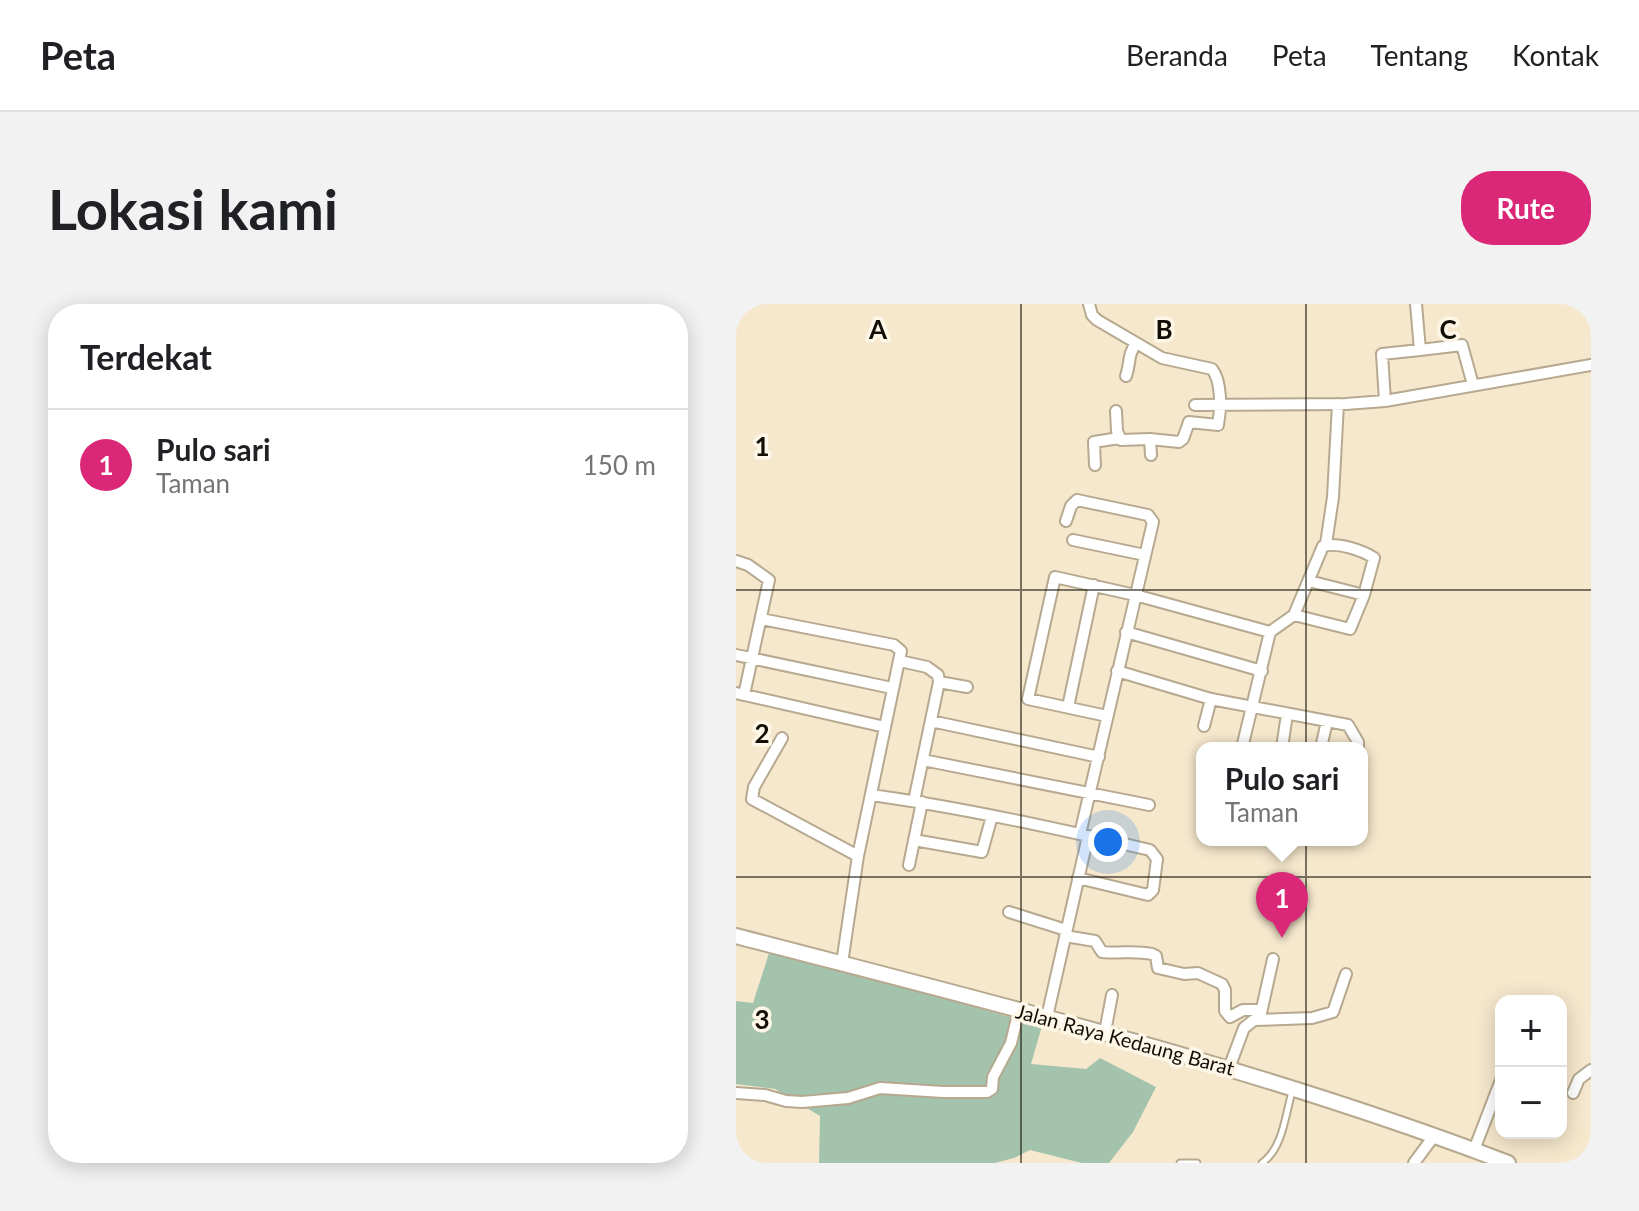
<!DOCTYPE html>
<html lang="id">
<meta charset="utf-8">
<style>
:root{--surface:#fff;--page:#f2f2f2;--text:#202124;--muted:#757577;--line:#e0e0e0;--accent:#db2777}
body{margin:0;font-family:Lato,sans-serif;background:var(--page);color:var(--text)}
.controls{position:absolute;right:24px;bottom:24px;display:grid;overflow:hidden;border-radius:16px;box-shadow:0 4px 20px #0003}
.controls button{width:72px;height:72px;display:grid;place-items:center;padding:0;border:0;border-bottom:2px solid var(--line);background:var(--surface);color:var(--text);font:40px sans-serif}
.you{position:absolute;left:372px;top:538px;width:28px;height:28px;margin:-20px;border:6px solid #fff;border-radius:50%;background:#1a73e8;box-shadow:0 0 0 12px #1a73e833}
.badge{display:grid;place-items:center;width:52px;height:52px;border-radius:50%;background:var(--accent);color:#fff;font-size:26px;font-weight:700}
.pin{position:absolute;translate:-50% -66px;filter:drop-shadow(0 2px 4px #0008)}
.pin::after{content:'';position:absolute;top:42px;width:28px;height:24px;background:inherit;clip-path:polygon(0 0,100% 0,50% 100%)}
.popup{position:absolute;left:460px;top:438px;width:172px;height:104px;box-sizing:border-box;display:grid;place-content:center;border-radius:16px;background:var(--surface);filter:drop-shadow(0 2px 6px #0005);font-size:26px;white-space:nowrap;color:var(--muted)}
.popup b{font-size:30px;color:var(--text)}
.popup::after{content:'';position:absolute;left:50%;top:100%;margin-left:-16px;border:16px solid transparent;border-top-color:var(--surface)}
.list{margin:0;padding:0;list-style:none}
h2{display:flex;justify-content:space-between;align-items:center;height:104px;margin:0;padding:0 32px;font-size:34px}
h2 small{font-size:26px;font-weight:400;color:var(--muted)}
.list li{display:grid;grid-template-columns:52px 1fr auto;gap:24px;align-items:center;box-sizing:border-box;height:112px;padding:0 32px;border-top:2px solid var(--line)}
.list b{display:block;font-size:30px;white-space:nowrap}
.list p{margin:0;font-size:26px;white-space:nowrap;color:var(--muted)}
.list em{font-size:26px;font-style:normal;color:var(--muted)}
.map{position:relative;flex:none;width:855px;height:859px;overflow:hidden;border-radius:32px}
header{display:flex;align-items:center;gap:48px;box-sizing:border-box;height:112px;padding:0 40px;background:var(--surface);border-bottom:2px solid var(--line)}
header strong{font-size:38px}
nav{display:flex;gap:44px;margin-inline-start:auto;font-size:28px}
.intro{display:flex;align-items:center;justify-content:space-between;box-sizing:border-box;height:192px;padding:0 48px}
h1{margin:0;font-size:56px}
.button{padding:20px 36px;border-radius:32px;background:var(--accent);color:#fff;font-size:28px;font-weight:700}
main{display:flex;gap:48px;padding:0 48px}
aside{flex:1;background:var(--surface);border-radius:32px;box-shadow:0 4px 20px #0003}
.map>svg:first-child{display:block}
.green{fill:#a3c3ad}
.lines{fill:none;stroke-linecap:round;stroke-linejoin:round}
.lane-casing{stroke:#b6a98f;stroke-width:9}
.street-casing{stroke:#b6a98f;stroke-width:14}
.secondary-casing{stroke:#b6a98f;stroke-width:18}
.lane{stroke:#fff;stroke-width:5}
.street{stroke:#fff;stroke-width:10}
.secondary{stroke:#fff;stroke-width:14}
.grid{fill:none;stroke:#120e05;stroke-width:2;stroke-opacity:0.55}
.labels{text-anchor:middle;stroke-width:7;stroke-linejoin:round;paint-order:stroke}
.street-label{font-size:20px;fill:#120e05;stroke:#fef6e6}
.grid-label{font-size:26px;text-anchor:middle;font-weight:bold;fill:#120e05;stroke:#fef6e6;stroke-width:7;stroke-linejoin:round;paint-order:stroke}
</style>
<header>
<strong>Peta</strong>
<nav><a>Beranda</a><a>Peta</a><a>Tentang</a><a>Kontak</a></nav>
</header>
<div class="intro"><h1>Lokasi kami</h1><a class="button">Rute</a></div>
<main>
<aside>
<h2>Terdekat<small></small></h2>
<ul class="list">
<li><span class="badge">1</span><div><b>Pulo sari</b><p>Taman</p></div><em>150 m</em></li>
</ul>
</aside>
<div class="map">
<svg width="855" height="859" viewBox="0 0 855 859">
<rect width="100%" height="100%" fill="#f6e8cd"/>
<!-- green -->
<path class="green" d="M34,646L306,722L295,760L350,765L364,754L420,783L397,828L373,859H346L294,846L278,854L259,859H83L84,812L39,785L0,780V697L17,699Z"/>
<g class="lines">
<!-- lane casing -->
<g class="lane-casing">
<path id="lane" d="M444,859H461
M526,859C547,844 549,812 556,788"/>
</g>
<!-- street casing -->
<g class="street-casing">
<path id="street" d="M353,0L356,11L361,16L426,54L476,65C486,78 485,105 482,121L453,118L447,135L443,138L414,135L415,151
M684,46L726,41L737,81
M390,72C395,57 391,53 400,39
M649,97L646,50L684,46L680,0
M459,101L610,100L649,97L855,61
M380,107L381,127L385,136L414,135
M359,161L358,138L383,134
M330,217L335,202L341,196L412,211L417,218L344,530
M337,236L409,251
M590,240L597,193L602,100
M0,257L12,261L33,276L8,391
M573,277L628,291
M25,315L158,341L165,347L122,552L106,659
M390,328L526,367
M0,351L156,384
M164,357L191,363L202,371L203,378L178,497
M381,367L475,395L612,421L622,438V444
M203,378L231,383
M0,389L149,423
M332,403L358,281
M371,412L292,395L319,273L399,291L534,328
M195,417L363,453
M468,422L475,395
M46,434L18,483L16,495L122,552
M506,444L534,328L558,311L587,242C601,238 626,246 638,254L628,291L614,325L558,311
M546,444L551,410
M585,444L591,417
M187,456L413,501
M135,491C229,504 322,525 414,546L421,555L417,586L412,591L342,574
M178,536L246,548L256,512
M173,561L186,498
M273,608L330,626
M329,632L359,637L366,648C385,650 396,646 416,650L420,652L422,664L448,670L462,669L486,680L489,686V707L494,713L507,706H525
M525,709L537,655
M311,713L352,532
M369,728L376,691
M493,764L508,724L518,716L576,714L597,708L610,670
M0,789L29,791L50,797L66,798L112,794L144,784L207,788H251L256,785L257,773L275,739L283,706
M837,789L843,775L855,766
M738,846L765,776
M678,859L698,832"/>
</g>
<!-- secondary casing -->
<g class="secondary-casing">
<path id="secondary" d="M0,632C260,700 521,763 772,859"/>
</g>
<!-- lane -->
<use href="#lane" class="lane"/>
<!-- street -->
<use href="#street" class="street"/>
<!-- secondary -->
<use href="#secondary" class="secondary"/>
</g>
<!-- grid -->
<path class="grid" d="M285,0V859M570,0V859M0,286H855M0,573H855"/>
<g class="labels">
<!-- street labels -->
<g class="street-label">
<text transform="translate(389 736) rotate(15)" y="7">Jalan Raya Kedaung Barat</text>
</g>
</g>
<g class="grid-label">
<text x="142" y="35">A</text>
<text x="428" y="35">B</text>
<text x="712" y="35">C</text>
<text x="26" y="152">1</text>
<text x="26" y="439">2</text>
<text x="26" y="725">3</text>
</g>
</svg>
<div class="controls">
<button>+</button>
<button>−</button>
</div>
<div class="you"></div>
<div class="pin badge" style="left:546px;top:634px">1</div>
<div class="popup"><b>Pulo sari</b>Taman</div>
</div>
</main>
